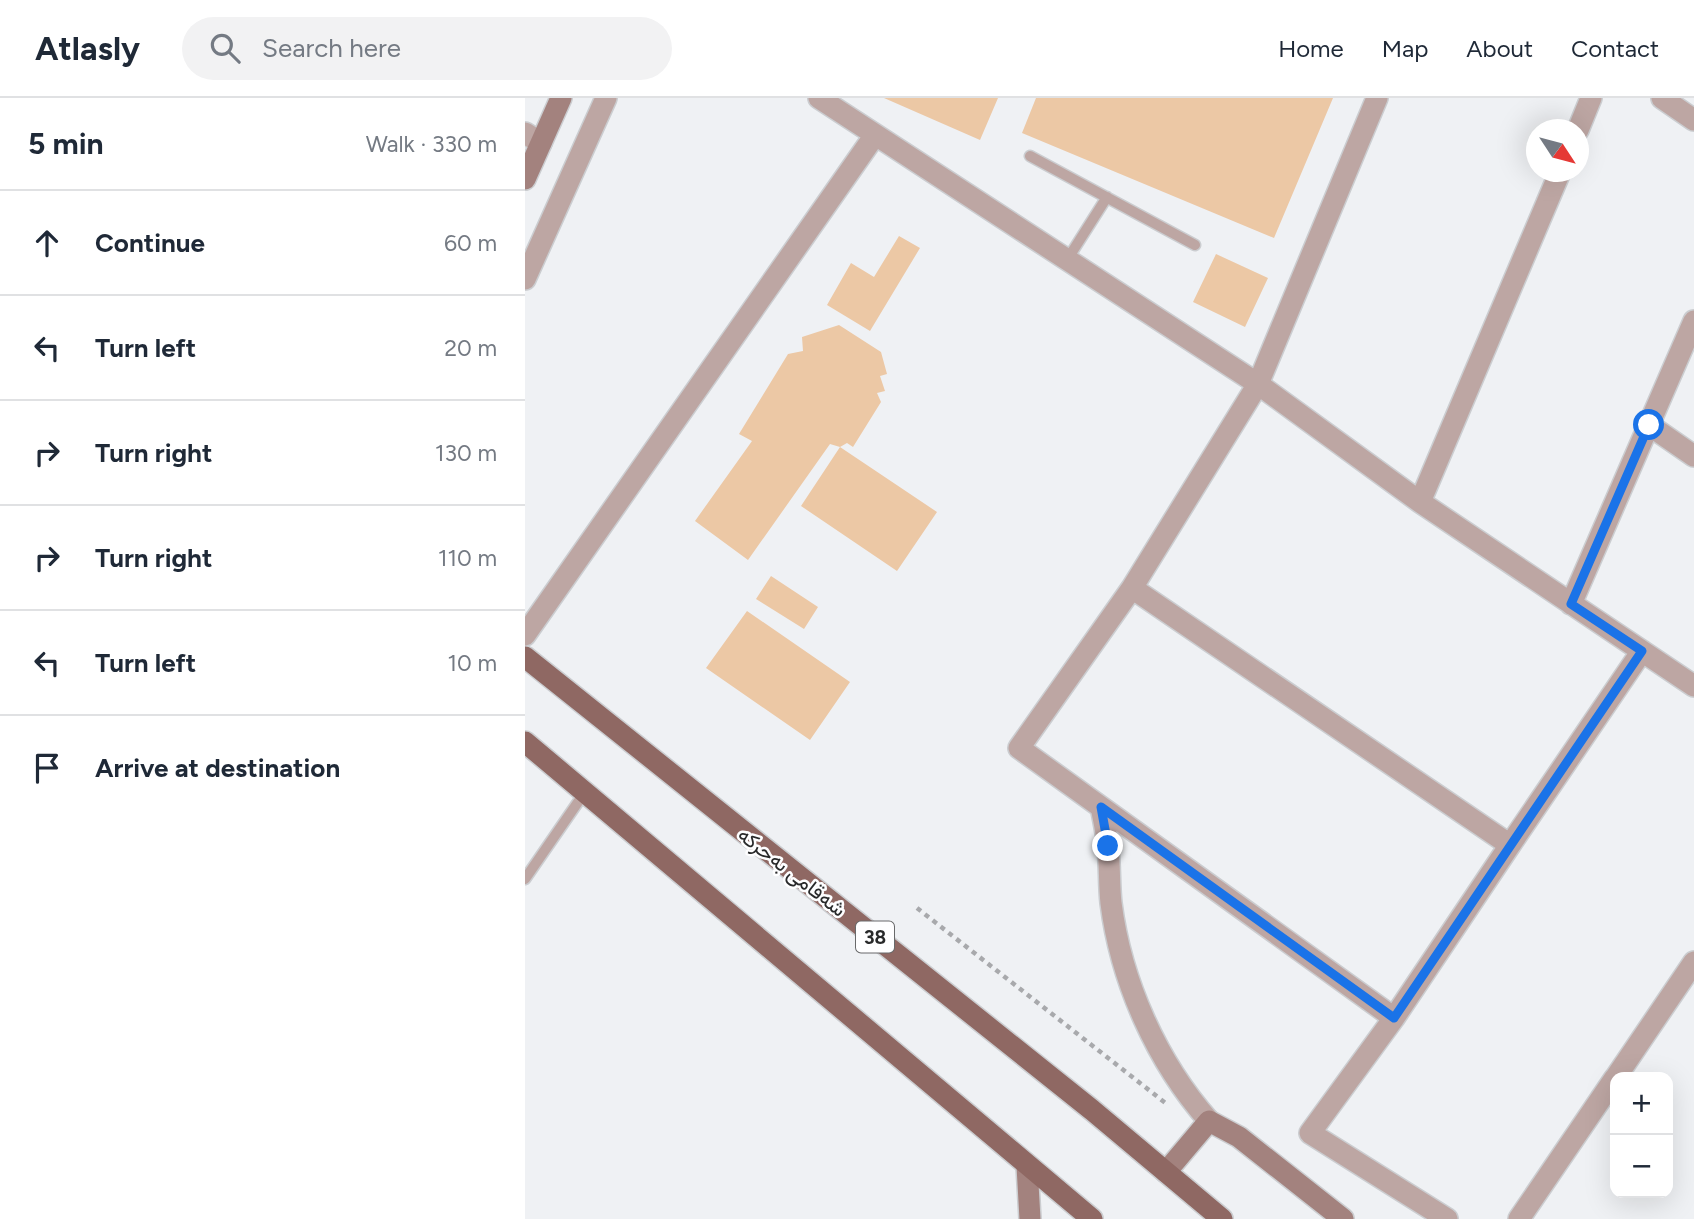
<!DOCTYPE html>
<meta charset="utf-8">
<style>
:root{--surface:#fff;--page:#f2f2f3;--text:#1f2937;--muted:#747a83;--line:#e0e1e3}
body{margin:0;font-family:Figtree,Vazirmatn,sans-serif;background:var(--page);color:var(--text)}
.controls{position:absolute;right:21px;bottom:21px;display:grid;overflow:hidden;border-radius:14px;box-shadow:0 7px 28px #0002}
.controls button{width:63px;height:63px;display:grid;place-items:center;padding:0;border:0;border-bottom:2px solid var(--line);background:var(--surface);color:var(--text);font:35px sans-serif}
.compass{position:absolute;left:1001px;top:21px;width:63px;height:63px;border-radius:50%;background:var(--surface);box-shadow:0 7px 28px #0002;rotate:126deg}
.stop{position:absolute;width:21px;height:21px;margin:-16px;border:5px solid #1a73e8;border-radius:50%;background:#fff}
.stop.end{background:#1a73e8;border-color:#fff;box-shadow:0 2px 7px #0008}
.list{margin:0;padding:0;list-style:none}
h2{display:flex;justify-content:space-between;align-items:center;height:91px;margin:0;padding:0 28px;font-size:30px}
h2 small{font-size:23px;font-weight:400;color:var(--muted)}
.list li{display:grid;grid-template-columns:46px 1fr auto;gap:21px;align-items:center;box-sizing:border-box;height:105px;padding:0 28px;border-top:2px solid var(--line)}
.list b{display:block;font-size:26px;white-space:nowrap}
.list em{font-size:23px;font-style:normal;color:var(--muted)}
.icon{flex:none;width:38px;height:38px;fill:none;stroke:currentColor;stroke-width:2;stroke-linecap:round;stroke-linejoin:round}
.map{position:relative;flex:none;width:1169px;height:1121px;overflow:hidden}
header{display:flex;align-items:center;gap:42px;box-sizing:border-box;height:98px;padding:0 35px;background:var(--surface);border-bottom:2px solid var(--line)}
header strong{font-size:33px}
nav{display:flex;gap:38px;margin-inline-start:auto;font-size:24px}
.search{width:490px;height:63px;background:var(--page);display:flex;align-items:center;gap:18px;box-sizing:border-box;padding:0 24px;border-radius:38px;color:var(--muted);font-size:26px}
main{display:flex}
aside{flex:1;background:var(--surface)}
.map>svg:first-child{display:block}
.building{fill:#ecc8a5}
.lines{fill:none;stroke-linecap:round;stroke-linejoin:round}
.lane-casing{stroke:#cbcdd0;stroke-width:13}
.street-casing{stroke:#cbcdd0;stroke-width:24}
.secondary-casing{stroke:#cbcdd0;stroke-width:24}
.primary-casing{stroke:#cbcdd0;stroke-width:24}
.path{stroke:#a8a9ac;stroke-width:4.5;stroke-dasharray:5 5;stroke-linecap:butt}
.lane{stroke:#bda6a3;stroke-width:10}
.street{stroke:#bda6a3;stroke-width:21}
.secondary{stroke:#a3827e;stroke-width:21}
.primary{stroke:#8f6863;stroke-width:21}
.route{stroke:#1a73e8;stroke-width:9}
.labels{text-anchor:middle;stroke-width:5;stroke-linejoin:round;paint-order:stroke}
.shield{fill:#fefeff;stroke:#68696a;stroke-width:2}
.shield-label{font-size:19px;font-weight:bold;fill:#28292a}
.street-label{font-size:21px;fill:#28292a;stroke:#fefeff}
</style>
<header>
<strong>Atlasly</strong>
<div class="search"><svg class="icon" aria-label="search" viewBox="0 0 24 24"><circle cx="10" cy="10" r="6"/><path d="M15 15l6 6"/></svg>Search here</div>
<nav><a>Home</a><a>Map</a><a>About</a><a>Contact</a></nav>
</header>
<main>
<aside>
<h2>5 min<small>Walk · 330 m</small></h2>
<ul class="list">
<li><svg class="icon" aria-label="ahead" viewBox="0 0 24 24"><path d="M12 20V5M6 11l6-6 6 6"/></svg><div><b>Continue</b></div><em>60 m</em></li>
<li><svg class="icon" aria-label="left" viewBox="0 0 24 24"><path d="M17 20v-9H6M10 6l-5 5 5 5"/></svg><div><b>Turn left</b></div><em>20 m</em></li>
<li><svg class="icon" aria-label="right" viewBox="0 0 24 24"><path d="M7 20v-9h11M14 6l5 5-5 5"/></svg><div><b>Turn right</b></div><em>130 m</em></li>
<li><svg class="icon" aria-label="right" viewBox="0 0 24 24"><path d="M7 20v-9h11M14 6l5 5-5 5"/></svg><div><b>Turn right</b></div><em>110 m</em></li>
<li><svg class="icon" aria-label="left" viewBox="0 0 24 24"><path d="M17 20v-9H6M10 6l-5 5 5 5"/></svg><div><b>Turn left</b></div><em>10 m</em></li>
<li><svg class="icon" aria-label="arrive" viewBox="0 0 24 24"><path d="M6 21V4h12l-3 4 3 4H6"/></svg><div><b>Arrive at destination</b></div></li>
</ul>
</aside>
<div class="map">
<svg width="1169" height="1121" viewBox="0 0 1169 1121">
<rect width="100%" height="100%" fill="#eff1f4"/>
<!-- building -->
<path class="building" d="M359,0H473L455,42Z
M511,0H808L749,140L497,35Z
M374,138L395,150L345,233L302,207L326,165L349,179Z
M691,156L743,180L720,229L668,204Z
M314,227L356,254L362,276L355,278L360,293L352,295L356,304L328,349L322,345L315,349L305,346L223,462L170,423L227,343L214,336L263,256L278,253L277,239Z
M315,349L412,414L372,473L276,408Z
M246,478L293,509L279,531L231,501Z
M222,513L325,584L285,642L181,570Z"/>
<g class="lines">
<!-- lane casing -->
<g class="lane-casing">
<path id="lane" d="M505,58L670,147
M542,162L582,99
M0,781L60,694"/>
</g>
<!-- street casing -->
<g class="street-casing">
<path id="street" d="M294,0L733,286L895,404L1169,588
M1137,0L1169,22
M1053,32L1066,0
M0,35L16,45
M0,181L81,0
M1124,327L1169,358
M895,404L1035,74
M607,490L985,747L869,920L494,650L607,490L733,286L852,0
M1046,506L1169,223
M0,537L350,37
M576,709C579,723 582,737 583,751C585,769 584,787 586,805C596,884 632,964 684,1023
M985,747L1117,553
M869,920L785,1035L922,1121
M1091,979L1169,864
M994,1121L1090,980"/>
</g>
<!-- secondary casing -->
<g class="secondary-casing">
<path id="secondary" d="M0,81L36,0
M502,1068L505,1121
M641,1074L684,1023L714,1039L818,1121"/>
</g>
<!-- primary casing -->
<g class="primary-casing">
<path id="primary" d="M0,559L567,1012L697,1121
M0,644L567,1121"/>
</g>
<!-- path -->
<path class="path" d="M392,810L643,1007"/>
<!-- lane -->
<use href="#lane" class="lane"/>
<!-- street -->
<use href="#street" class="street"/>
<!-- secondary -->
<use href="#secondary" class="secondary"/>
<!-- primary -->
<use href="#primary" class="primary"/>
</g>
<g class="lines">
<!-- route -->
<path class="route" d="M583,748L576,709L869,920L1117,553L1046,506L1124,327"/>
</g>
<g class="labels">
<!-- shield labels -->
<rect class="shield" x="331" y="823.5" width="38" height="31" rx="5"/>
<g class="shield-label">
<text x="350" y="846">38</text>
</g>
<!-- street labels -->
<g class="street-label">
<text transform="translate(267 774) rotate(38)" y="7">شەقامی بەحرکە</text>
</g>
</g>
</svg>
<div class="controls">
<button>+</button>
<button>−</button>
</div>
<svg class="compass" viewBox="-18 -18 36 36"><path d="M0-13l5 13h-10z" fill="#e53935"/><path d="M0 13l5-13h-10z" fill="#747a83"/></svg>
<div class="stop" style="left:1124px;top:327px"></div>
<div class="stop end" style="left:583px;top:748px"></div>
</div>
</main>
